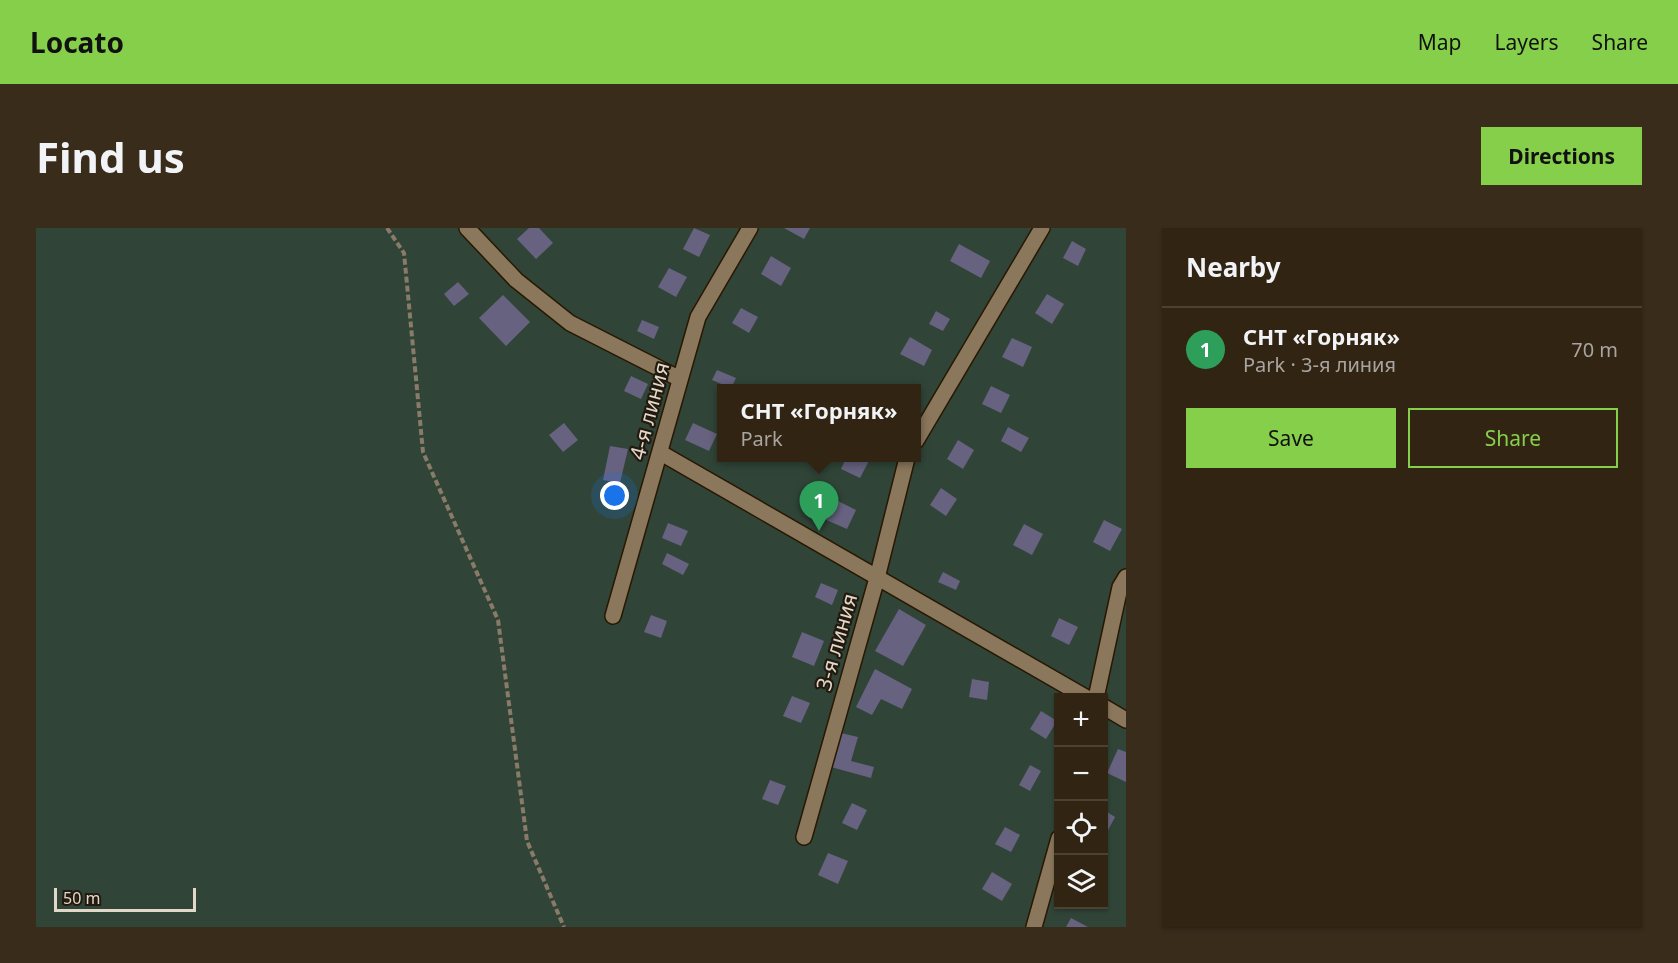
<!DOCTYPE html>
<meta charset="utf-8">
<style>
:root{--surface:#312412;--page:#392c1b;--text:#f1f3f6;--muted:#a8a49f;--line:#4c4132;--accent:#86cf4b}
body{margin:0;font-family:"Noto Sans",sans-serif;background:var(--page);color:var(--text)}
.controls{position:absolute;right:18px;bottom:18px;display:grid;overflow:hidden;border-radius:0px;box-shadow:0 2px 4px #0004}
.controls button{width:54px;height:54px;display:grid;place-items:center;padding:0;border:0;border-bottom:2px solid var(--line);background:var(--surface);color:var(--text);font:30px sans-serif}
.scale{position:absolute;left:18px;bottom:15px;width:142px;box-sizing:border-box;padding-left:6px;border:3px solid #e2d7c9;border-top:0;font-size:16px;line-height:21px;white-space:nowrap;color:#e2d7c9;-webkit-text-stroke:4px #221a0f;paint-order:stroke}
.you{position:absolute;left:579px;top:268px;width:21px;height:21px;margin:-15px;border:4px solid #fff;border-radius:50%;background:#1a73e8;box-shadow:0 0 0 9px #1a73e833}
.badge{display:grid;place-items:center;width:39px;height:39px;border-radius:50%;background:var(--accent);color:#fff;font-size:20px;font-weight:700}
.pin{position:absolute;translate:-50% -50px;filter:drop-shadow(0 2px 3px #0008)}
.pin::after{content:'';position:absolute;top:32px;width:21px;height:18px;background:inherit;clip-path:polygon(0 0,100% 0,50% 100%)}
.popup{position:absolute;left:681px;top:156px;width:204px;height:78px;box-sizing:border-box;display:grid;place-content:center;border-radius:0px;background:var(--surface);filter:drop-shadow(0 2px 4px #0005);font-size:20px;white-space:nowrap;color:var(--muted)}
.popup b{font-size:22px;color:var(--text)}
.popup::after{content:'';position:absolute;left:50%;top:100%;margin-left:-12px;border:12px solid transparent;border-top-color:var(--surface)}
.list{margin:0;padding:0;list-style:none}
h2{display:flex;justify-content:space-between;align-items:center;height:78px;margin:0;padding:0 24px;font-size:26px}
h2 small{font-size:20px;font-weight:400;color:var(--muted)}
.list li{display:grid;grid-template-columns:39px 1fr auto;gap:18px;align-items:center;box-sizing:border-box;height:84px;padding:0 24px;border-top:2px solid var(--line)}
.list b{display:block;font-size:22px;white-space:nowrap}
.list p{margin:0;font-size:20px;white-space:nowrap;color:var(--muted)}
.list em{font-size:20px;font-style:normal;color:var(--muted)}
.actions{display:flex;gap:12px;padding:18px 24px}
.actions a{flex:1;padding:14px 0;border:2px solid var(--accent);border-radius:0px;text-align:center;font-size:21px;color:var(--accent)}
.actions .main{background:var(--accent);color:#111}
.icon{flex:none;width:33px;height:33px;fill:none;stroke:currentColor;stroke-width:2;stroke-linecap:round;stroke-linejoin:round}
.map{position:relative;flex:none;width:1090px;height:699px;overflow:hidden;border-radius:0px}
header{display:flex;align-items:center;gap:36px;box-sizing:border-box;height:84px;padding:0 30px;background:var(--accent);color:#111}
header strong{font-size:28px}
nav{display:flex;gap:33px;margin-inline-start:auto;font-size:21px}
.intro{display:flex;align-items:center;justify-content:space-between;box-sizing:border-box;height:144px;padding:0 36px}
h1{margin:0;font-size:42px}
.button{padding:15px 27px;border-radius:0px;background:var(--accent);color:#111;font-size:21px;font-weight:700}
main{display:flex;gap:36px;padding:0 36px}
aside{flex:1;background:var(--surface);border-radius:0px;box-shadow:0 2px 4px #0004}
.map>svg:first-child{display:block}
.green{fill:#304538;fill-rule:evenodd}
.building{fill:#66627f}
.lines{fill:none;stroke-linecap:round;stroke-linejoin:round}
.minor-casing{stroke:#281801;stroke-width:18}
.path{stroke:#897b67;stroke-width:4;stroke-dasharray:6 3;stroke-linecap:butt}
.minor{stroke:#8a775c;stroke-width:15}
.labels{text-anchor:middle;stroke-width:4.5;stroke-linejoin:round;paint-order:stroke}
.street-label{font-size:21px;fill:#e2d7c9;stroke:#221a0f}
</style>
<header>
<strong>Locato</strong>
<nav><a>Map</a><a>Layers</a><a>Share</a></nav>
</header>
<div class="intro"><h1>Find us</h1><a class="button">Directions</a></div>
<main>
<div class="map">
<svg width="1090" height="699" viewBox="0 0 1090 699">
<rect width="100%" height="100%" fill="#413018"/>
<!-- green -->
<path class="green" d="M0,0H1090V699H0ZM686,160H880V230H686ZM1023,470H1068V676H1023Z"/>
<!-- building -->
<path class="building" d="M493,0H503L517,15L500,31L481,11Z
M658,0L674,7L663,29L647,21Z
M748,0H774L768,11Z
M1036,13L1050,21L1042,38L1027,30Z
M923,16L954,33L945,50L914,33Z
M735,28L755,40L745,58L725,46Z
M633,40L651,49L640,69L622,59Z
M422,54L433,66L418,78L408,66Z
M1011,66L1028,76L1016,96L999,85Z
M467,67L494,94L470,118L443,90Z
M705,80L722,89L713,105L696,95Z
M900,83L914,91L907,103L893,96Z
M606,92L623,99L618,111L601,103Z
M874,109L896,122L888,138L864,126Z
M976,110L996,119L987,139L966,129Z
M681,142L700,150L695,160L676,152Z
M595,148L612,156L605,171L588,163Z
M955,158L974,167L965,185L946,176Z
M528,195L542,212L527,224L513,207Z
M657,195L681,206L673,223L649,212Z
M972,199L993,210L985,224L965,213Z
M922,212L938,222L927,241L911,231Z
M574,218L592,221L584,255L567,252Z
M810,230L834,231L824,250L805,241Z
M905,260L921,271L910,288L894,277Z
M798,271L820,282L811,301L788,291Z
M1068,292L1086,301L1074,323L1057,314Z
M632,295L652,303L645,318L626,310Z
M988,296L1007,306L996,327L977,317Z
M631,325L653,336L647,347L626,336Z
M907,344L924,353L920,362L902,354Z
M785,355L802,362L796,377L779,369Z
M863,381L890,397L867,438L839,423Z
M615,387L631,393L625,410L608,404Z
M1023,390L1042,399L1033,417L1015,408Z
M766,404L788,413L778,438L756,429Z
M839,441L876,461L866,481L845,471L836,487L820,479Z
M936,451L953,454L951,472L933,469Z
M756,468L774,475L765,495L747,488Z
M1005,483L1021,493L1010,511L994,501Z
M805,505L822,509L815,533L838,539L835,550L795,539Z
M1082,521L1090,524V554L1071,545Z
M994,537L1005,543L994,563L983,557Z
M734,552L750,558L742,577L726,571Z
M816,575L831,582L821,602L806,595Z
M1068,582L1079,589L1068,610Z
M969,599L984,607L975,624L959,616Z
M792,625L812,633L802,656L782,647Z
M956,644L976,656L966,673L946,661Z
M1035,690L1052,699H1030Z"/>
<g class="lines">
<!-- minor casing -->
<g class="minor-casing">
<path id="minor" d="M431,0L480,52L534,95L644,151
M880,213L1006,0
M625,225L1051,470
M577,388L662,89L714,0
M1060,470L1084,359L1090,349
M1068,479L1090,492
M768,609L841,350L871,230
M998,699L1023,610"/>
</g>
<!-- path -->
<path class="path" d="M351,0L368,25L387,224L462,392L491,613L528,699"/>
<!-- minor -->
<use href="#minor" class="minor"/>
</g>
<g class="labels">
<!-- street labels -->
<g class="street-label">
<text transform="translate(614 183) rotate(-75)" y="7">4-я линия</text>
<text transform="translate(801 414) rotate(-74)" y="7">3-я линия</text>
</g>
</g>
</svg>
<div class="controls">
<button>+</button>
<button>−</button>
<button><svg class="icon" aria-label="locate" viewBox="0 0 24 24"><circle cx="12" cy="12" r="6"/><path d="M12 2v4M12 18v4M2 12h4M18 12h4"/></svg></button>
<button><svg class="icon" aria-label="layers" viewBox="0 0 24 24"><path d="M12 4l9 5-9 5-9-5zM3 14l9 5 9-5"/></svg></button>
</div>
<div class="scale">50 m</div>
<div class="you"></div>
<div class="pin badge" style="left:783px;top:303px;background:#2e9e5b">1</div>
<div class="popup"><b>СНТ «Горняк»</b>Park</div>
</div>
<aside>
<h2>Nearby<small></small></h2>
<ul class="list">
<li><span class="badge" style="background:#2e9e5b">1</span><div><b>СНТ «Горняк»</b><p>Park · 3-я линия</p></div><em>70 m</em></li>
</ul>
<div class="actions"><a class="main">Save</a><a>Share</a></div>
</aside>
</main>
